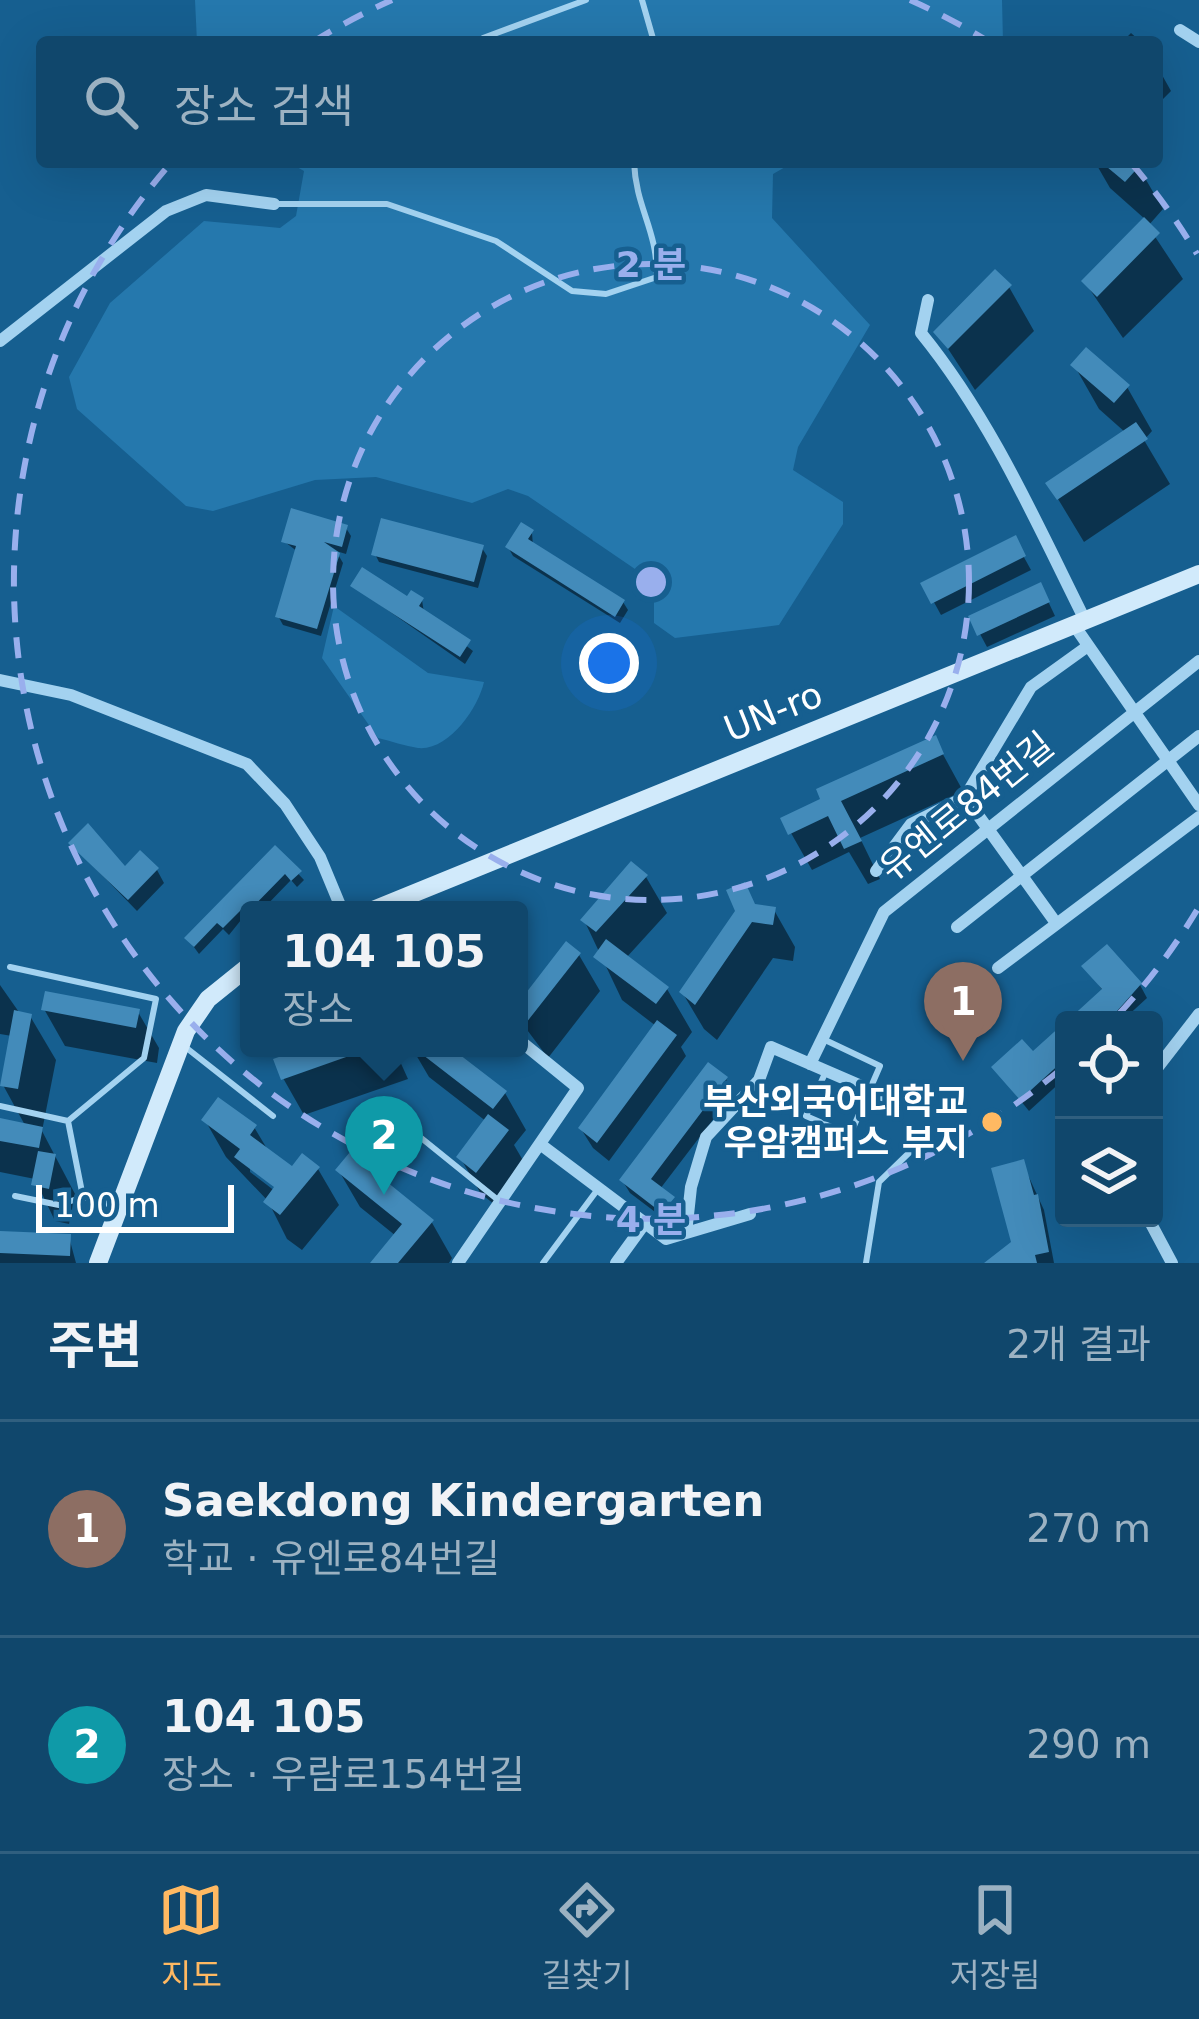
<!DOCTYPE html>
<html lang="ko">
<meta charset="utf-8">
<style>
:root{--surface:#10476c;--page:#194e72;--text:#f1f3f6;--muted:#9cb2c2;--line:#305f7f;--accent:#ffb962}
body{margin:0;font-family:"DejaVu Sans","Noto Sans KR",sans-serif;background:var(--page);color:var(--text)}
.controls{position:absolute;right:36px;bottom:36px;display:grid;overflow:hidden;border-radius:12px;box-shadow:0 12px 48px #0002}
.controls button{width:108px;height:108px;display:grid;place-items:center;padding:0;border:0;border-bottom:3px solid var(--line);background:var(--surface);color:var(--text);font:60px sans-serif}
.scale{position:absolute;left:36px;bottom:30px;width:198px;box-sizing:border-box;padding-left:12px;border:6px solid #fff;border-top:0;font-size:33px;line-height:42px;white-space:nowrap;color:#fff;-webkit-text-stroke:9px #165f90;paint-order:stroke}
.you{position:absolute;left:609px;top:663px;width:42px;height:42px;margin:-30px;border:9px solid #fff;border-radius:50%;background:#1a73e8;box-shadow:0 0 0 18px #1a73e833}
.badge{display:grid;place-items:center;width:78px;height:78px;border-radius:50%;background:var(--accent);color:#fff;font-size:39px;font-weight:700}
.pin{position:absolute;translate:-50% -99px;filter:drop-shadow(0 3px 6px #0008)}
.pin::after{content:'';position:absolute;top:63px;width:42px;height:36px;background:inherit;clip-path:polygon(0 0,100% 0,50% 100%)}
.popup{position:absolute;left:240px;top:901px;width:288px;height:156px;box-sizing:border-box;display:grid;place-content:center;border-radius:12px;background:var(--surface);filter:drop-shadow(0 3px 9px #0005);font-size:39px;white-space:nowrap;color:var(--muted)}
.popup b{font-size:45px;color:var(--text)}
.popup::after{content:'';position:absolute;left:50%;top:100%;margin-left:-24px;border:24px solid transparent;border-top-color:var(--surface)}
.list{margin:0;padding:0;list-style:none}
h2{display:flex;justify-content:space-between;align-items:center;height:156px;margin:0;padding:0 48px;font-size:51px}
h2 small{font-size:39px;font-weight:400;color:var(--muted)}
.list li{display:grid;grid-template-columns:78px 1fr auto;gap:36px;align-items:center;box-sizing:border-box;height:216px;padding:0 48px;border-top:3px solid var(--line)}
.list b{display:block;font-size:45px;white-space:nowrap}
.list p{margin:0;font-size:39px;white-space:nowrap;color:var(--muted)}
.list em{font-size:39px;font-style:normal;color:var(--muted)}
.icon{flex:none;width:66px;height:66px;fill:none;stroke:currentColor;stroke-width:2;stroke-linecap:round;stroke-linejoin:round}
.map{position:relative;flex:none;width:1199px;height:1263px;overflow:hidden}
.search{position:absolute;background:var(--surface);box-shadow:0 12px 48px #0002;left:36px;right:36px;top:36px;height:132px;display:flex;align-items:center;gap:30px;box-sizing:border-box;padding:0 42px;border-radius:12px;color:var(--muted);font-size:45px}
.sheet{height:588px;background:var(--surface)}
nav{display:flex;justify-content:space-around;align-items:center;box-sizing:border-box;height:168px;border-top:3px solid var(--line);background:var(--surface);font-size:33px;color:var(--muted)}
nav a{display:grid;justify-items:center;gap:6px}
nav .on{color:var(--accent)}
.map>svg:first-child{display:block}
.green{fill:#2578ad}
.shadow{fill:#0007;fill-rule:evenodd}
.building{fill:#438bba}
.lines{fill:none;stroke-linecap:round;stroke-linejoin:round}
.lane{stroke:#a3d2f0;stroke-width:6}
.street{stroke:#a3d2f0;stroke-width:12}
.secondary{stroke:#d1eafb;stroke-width:18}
.ring{fill:none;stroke:#99afed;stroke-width:6;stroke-dasharray:21 15}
.poi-dot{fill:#ffb962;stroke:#165f90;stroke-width:4.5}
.labels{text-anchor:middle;stroke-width:9;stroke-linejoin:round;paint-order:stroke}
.street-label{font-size:36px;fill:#fff;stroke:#165f90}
.poi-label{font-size:36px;font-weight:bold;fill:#fff;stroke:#165f90;text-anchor:end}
.centre{fill:#99afed;stroke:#165f90;stroke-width:6}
.ring-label{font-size:36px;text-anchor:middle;font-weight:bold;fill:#99afed;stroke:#165f90;stroke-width:9;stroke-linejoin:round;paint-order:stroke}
</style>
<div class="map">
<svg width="1199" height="1263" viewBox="0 0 1199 1263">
<rect width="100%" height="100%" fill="#165f90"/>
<!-- green -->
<path class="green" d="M195,0H1002L1003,42H197Z
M288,162H794L773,174L772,218L870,325L798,447L793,470L843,502V524L779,625L675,638L654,623V582L528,496L508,489L472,503L376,477L315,480L213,511L186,506L77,409L69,377L110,303L204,221L280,228L296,216L304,171Z
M334,606L428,673L484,682C478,708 449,751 418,748C405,746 391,741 378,738L322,658Z"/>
<!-- shadow -->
<path class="shadow" d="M1131,33L1141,42H1122Z
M1157,66L1171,91L1157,105Z
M1095,162L1138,166L1163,209L1148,226L1183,279L1123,338L1084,281L1146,220L1110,188Z
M1009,287L1034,331L975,390L937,332Z
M1074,365L1127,387L1152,431L1144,440L1170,484L1084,542L1049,484L1126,433L1099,409Z
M346,528L351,536L346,554L336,551L343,563L321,636L283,625L278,616L298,552L285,542Z
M532,533L533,546L623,602L628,610L620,623L513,556L508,547Z
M1014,539L1031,570L941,615L924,584Z
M482,548L487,556L478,588L379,562L375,554Z
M353,586L422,600L424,613L473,651L465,664Z
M1047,599L1055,616L987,647L980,634Z
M934,738L963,791L860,838L880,879L868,884L849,852L812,870L791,833Z
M72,844L125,871L157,870L164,883L137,911Z
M275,849L304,880L297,887L291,880L262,910H249L229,935L223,929L199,954L188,939Z
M646,877L667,913L626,958L667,989L692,1032L681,1047L686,1056L609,1161L593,1148L581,1129L656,1026L622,1000L584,920Z
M756,907L774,910L795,947L793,961L773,958L717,1040L704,1029L682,992Z
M579,955L600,991L548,1058L519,1019V1007Z
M1085,967L1140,985L1147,998L1123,1020H1072L1104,992Z
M0,985L21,1015L30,1016L56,1060L42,1131L75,1194L69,1224L55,1221L35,1179L0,1172V1122L26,1127L3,1085L12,1036L0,1034Z
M44,1009L138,1012L159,1048L157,1063L65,1046Z
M1064,1027V1079L1029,1111L994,1068L1033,1055Z
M314,1048H394L408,1079L304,1115L283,1078Z
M412,1048H446L505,1093L526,1130L514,1145L528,1169L498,1207L481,1194L460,1157L487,1122L429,1077Z
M726,1079L734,1092L660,1189L680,1212L671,1224L630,1193L622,1180Z
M205,1120L254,1127L269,1152L293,1170L318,1169L339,1205L302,1250L287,1239L268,1201L226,1157ZM250,1165L288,1193L284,1198L250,1172Z
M1022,1162L1044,1210L1054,1263H989L1015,1243Z
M339,1171L431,1221L452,1258L449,1263H374L396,1236L360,1207Z
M0,1234L69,1237L76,1263H0Z"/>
<!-- building -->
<path class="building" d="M1101,162H1143L1125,182Z
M1144,217L1160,233L1097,297L1081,281Z
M995,269L1012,285L948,349L933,332Z
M1086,347L1130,385L1114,403L1070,365Z
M1136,422L1148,439L1057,500L1045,483Z
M291,508L348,525L342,547L324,542L340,553L317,629L275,617L296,546L281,542Z
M381,518L484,545L474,582L371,555Z
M521,522L534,530L528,539L625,600L615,617L505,547Z
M1016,535L1026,556L931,604L920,583Z
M362,567L407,596L411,590L424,598L419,606L471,640L460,657L350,586Z
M1041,582L1050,602L977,636L968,616Z
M936,735L944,754L841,801L862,841L844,849L828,816L788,835L780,818L820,799L816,789Z
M88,823L125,866L140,850L159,868L128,900L68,843Z
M275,845L302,871L291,881L285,874L248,912L244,907L223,928L217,923L194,947L184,938Z
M631,861L648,875L596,932L580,920Z
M745,882L755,904L776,907L773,925L752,922L695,1005L679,992L735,911L726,890Z
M606,939L669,987L656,1004L593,957Z
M566,941L581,953L526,1023L519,1017V1002Z
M1107,944L1142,983L1109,1020H1068L1102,989L1081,966Z
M45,991L140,1009L136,1028L41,1010Z
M14,1010L32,1014L18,1089L0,1086Z
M657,1020L677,1035L597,1143L578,1128Z
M1064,1023V1060L1020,1100L991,1067L1022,1039L1033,1051Z
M305,1048H366V1050L281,1080L273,1059Z
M414,1048H451L507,1091L493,1109Z
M708,1062L728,1077L651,1179L675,1197L662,1213L619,1180Z
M218,1097L257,1125L250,1135L292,1166L302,1153L320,1167L280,1215L263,1202L274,1187L234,1157L240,1149L201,1120Z
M488,1114L509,1130L476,1173L456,1157Z
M0,1118L43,1127L39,1148L0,1141Z
M38,1151L56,1154L49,1189L31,1185Z
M350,1152L434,1220L398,1263H370L402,1224L335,1170Z
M1024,1159L1034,1195L1038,1194L1049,1252L1035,1255L1037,1263H984L1011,1242L991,1168Z
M0,1231L71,1234L70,1256L0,1253Z"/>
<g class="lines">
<!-- lane -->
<path class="lane" d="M642,0L654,42
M483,38L586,0
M277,204H387L496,241L572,291L606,294L657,277C657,228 636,209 634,162
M10,967L156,999L144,1058L68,1121L83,1197L116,1206
M823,1039L880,1066L850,1135L806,1116L826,1071
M184,1046L273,1116
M0,1106L68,1121
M420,1137L498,1200
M15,1196L59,1205L83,1197
M543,1263L598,1189
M866,1263L879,1182L914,1148"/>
<!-- street -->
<path class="street" d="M1180,30L1199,42
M928,300L921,333C991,419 1036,522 1085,620
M0,341L166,211L206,195L274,204
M1074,625L1199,805
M0,680L71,695L247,764L285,804L320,857L342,910
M965,797L1056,923
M876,871L911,824L965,797L1031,687L1088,646
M957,927L1199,736
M998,968L1199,817
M810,1064L884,912L1199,661
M1154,1072L1199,1014
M540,1144L645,1223L616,1263
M1148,1218L1172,1263
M645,1223L666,1239L750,1214
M686,1233L691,1187L706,1137L759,1080L771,1047L903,1104
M458,1263L578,1088L519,1040"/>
<!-- secondary -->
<path class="secondary" d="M373,910L1199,574
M98,1263L186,1031L208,999L249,966"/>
</g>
<!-- distance rings -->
<g class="ring">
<circle cx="651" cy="582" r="318"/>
<path d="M1197 910A637 637 0 0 1 1117 1016M1060 1070A637 637 0 0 1 170 164M313 42A637 637 0 0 1 392 0M910 0A637 637 0 0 1 989 42M1132 164A637 637 0 0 1 1197 254"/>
</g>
<!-- markers -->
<circle class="poi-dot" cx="992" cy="1122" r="12"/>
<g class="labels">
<!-- street labels -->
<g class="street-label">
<text transform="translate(773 711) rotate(-22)" y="13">UN-ro</text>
<text transform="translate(966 806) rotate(-39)" y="13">유엔로84번길</text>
</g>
<!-- poi labels -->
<g class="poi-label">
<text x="968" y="1114">부산외국어대학교<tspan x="968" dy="41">우암캠퍼스 부지</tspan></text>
</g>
</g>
<circle cx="651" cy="582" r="18" class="centre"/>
<g class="ring-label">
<text x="651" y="277">2 분</text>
<text x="651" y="1232">4 분</text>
</g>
</svg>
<div class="controls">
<button><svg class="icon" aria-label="locate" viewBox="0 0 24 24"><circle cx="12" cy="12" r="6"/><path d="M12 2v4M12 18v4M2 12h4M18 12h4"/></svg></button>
<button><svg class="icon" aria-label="layers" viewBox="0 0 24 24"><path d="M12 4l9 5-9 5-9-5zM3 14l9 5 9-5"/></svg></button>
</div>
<div class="scale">100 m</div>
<div class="you"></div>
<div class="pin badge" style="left:963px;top:1061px;background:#8d6e63">1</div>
<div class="pin badge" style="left:384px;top:1195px;background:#0f9aa8">2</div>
<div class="popup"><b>104 105</b>장소</div>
<div class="search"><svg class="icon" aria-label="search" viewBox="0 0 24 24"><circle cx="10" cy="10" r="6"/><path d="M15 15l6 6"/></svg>장소 검색</div>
</div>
<section class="sheet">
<h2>주변<small>2개 결과</small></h2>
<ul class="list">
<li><span class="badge" style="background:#8d6e63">1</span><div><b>Saekdong Kindergarten</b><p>학교 · 유엔로84번길</p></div><em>270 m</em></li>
<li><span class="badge" style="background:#0f9aa8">2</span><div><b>104 105</b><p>장소 · 우람로154번길</p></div><em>290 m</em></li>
</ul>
</section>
<nav>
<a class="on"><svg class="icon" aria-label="map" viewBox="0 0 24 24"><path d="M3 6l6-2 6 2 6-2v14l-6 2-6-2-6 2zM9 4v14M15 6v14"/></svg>지도</a>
<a><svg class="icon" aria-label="directions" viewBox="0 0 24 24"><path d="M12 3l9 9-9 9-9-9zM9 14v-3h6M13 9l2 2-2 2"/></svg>길찾기</a>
<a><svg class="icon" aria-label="saved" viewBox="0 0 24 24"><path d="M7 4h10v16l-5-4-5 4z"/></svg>저장됨</a>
</nav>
